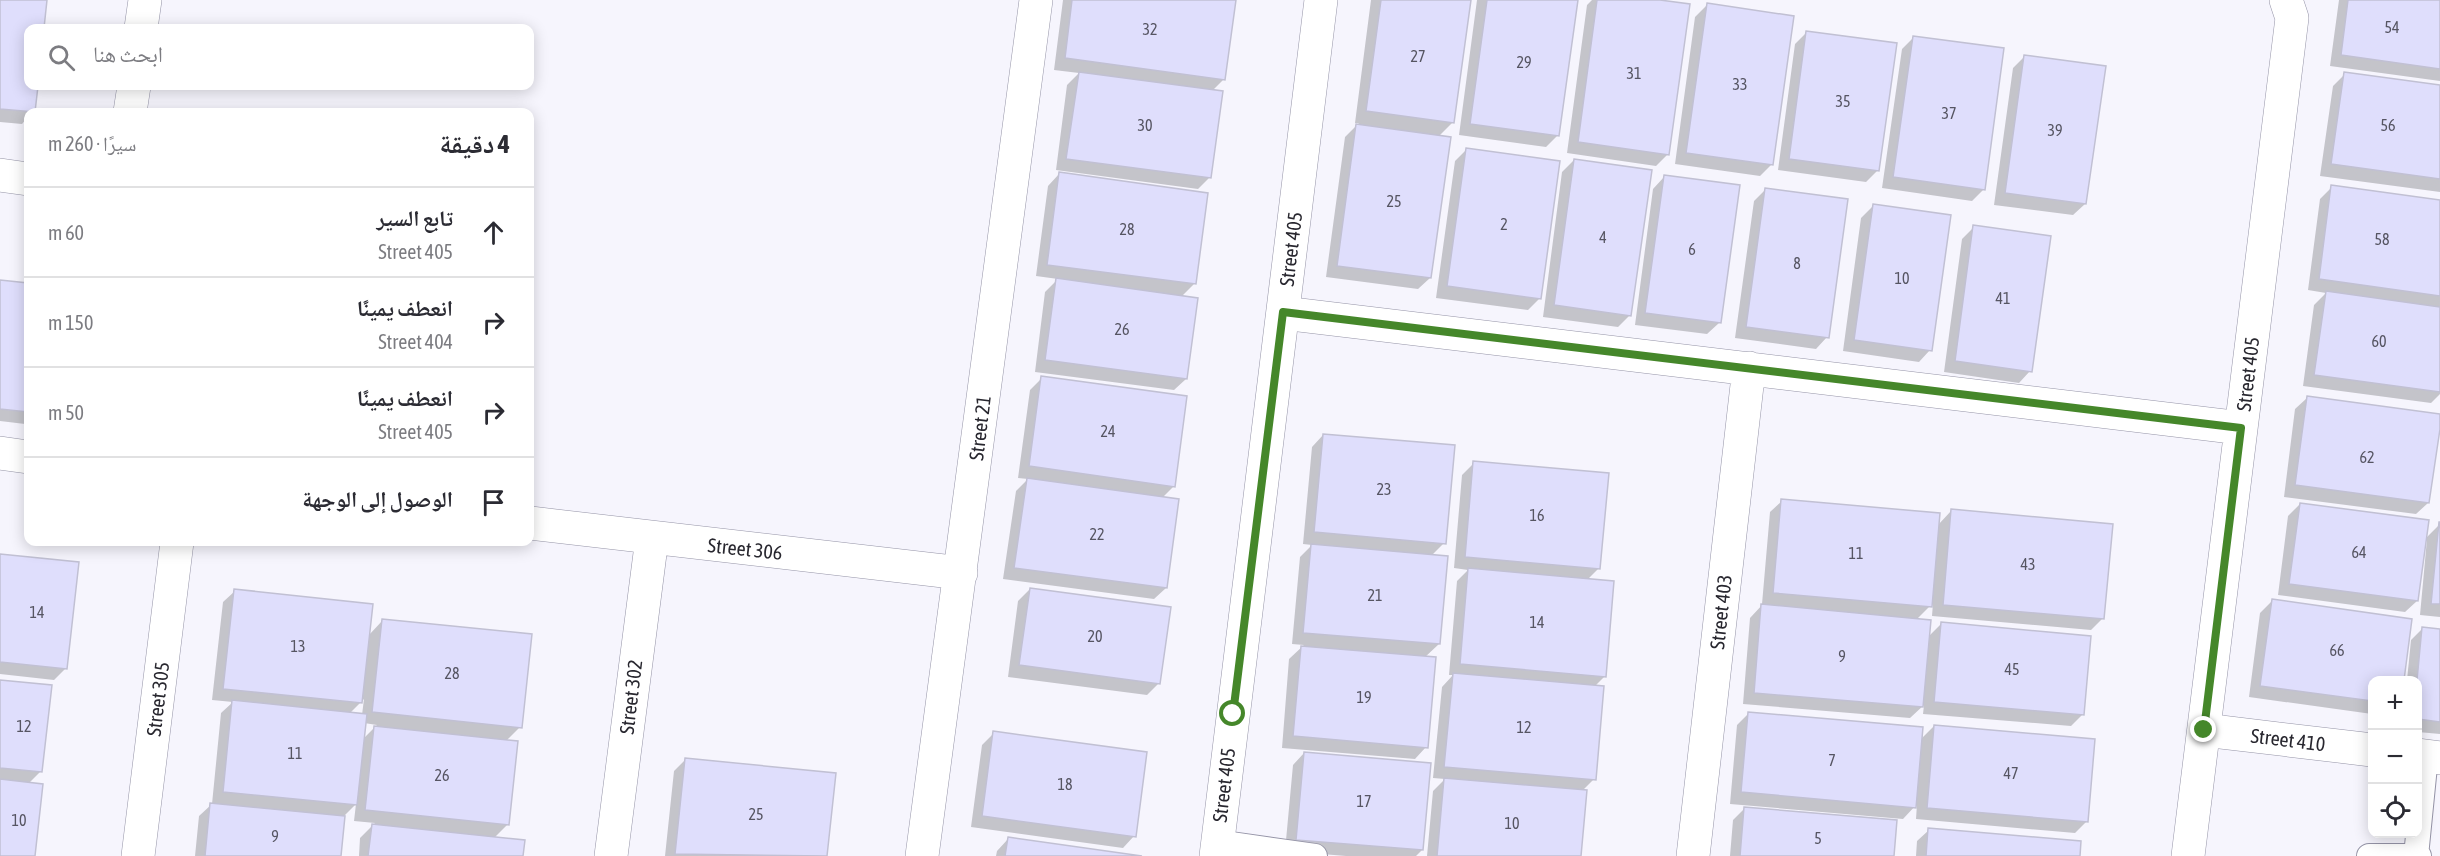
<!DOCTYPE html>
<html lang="ar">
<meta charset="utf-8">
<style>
:root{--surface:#fff;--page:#f7f7f7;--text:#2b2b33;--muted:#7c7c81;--line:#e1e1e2}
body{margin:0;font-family:"Asap Condensed","Noto Naskh Arabic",sans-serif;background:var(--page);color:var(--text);direction:rtl}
.controls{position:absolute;right:18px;bottom:18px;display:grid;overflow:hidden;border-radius:12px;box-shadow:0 3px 15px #0003}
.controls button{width:54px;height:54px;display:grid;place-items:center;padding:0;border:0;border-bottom:2px solid var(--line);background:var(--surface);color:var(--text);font:30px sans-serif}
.stop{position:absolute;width:18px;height:18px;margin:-14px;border:4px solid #45872a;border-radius:50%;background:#fff}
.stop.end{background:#45872a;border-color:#fff;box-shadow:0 2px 6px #0008}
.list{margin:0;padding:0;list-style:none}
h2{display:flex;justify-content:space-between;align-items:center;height:78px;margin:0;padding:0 24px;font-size:26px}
h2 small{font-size:20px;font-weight:400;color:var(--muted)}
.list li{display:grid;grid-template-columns:39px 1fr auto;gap:18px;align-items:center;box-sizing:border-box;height:90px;padding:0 24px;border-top:2px solid var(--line)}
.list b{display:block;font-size:22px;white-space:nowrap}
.list p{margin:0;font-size:20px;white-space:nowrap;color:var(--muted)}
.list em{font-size:20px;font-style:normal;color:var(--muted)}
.icon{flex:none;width:33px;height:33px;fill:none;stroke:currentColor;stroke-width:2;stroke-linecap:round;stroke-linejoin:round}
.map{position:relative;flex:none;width:2440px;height:856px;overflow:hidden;direction:ltr}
.search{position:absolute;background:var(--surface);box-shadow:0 3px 15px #0003;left:24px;top:24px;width:510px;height:66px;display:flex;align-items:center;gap:15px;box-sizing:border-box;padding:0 21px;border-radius:12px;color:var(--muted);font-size:22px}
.panel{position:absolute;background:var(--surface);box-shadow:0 3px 15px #0003;left:24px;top:108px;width:510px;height:438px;border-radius:12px;direction:rtl}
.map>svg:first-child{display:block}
.shadow{fill:#0003;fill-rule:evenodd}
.building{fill:#dfdefc;stroke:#c1c0d3;stroke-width:1.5}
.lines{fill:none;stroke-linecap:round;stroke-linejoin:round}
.service-casing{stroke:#9594a7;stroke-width:26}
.minor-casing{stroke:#9594a7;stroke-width:34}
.service{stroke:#fff;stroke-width:24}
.minor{stroke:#fff;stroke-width:33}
.route{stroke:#45872a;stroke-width:8}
.labels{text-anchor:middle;stroke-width:4.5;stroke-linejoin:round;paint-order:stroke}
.number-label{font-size:16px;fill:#565562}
.street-label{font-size:20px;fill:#28272f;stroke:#fff}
</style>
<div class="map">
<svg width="2440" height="856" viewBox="0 0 2440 856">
<rect width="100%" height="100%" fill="#f6f5fd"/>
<!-- shadow -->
<path class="shadow" d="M0,0H45L42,28H28V86H36L34,112H28V117L22,124L0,122Z
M1063,0H1234L1223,80L1212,91L1209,178L1198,189L1056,170L1067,85L1079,73L1054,70Z
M1371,0H1469L1453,122L1438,137L1430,278L1418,289L1326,277L1345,137L1359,123H1355Z
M1477,0H1576L1558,135L1546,147L1459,135Z
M1592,0H1649L1668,154L1656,166L1567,153L1587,5Z
M2339,0H2440V81L2330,66Z
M1707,5L1772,164L1760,176L1675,164L1695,17Z
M1807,32L1878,170L1866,182L1778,170L1795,44Z
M1913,38L1984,189L1972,201L1882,188L1902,49Z
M2025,56L2085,204L2073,215L1994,205L2013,68Z
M2345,74L2440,87V192L2320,176L2333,86Z
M1467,149L1540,298L1528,310L1436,298L1455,161Z
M1574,160L1630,315L1618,327L1543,317L1562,172Z
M1059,174L1194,284L1181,297L1186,379L1174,390L1035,372L1045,292L1058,279L1036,276L1048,186Z
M1664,177L1719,323L1707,334L1635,325L1653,189Z
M2332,187L2440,201V394L2431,403L2303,386L2314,305L2326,293L2308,290L2320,199Z
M1766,189L1827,337L1816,349L1735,338L1754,201Z
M1873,206L1930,350L1919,362L1843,351L1861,218Z
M1974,227L2030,371L2019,383L1944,372L1962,239Z
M0,282L28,285V420L25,424L0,421Z
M1042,378L1174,486L1162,498L1166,588L1154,599L1003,579L1016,491L1028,479L1018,478L1030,390Z
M2307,398L2440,415L2428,503L2416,514L2284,497L2295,409Z
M1323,435L1444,543L1431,556L1439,644L1424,658L1426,747L1415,759L1282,748L1289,659L1304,645L1292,644L1300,557L1312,545L1303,544L1312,447Z
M1474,463L1599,568L1587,580L1605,676L1594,687V779L1582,791L1579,856H1427L1433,791L1445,779L1433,778L1442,687L1453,675H1449L1457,581L1468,570L1454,568L1462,475Z
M1782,501L1938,525L1951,511L2103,618L2091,630L1932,616L1933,603L1916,620L1927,638L1941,624L2082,715L2071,726L1923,714L1924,705L1910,718L1743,704L1750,618L1763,604H1762L1770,512Z
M2300,504L2425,539L2440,524V617L2420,615L2427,539H2425L2417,601L2405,612L2278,595L2288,516Z
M0,555L66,668L54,680L0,674Z
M1030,589L1159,683L1147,695L1008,677L1018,601Z
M235,591L368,636L383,620L520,727L506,741L508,824L493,839L522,856H359L360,838L375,823L354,821L356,804L343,817L339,856H195L199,816L212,804L221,713L233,702L212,700L223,602ZM364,699L362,715L349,714ZM364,723L377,725L362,740Z
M2272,601L2411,620L2402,680H2372V714L2249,697L2260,613Z
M2423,628L2440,630V734L2418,732V680H2407L2411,640Z
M0,681L41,771L28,784L33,856H0Z
M1749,713L1920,740L1934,726L2087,821L2075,833L1916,819L1917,804L1903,819L1730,804L1737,725Z
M994,733L1134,836L1123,848L971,827L982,745Z
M1304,753L1422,850L1416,856H1346L1285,851L1293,765Z
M686,759L834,775L826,856H665L674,771Z
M1745,808L1892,856H1730L1733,820Z
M1929,830L2079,856H1916L1917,841Z
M1008,839L1134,856H996L997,851Z"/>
<!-- building -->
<path class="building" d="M0,0H47L44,28H28V86H38L35,112L0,109Z
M1072,0H1236L1225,80L1065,58Z
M1381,0H1471L1454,123L1366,111Z
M1487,0H1578L1559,136L1470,124Z
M1597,0H1660L1690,4L1669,155L1578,142Z
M2348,0H2440V69L2341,55Z
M1707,3L1794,16L1773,165L1686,153Z
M1806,31L1897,43L1879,171L1789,159Z
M1913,36L2004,48L1985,190L1893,177Z
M2024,55L2106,66L2086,204L2005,193Z
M1079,72L1223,91L1211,178L1066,159Z
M2344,72L2440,85V179L2331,164Z
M1356,124L1451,137L1431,278L1337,266Z
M1466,148L1560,161L1541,299L1447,286Z
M1574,159L1652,170L1631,316L1554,305Z
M1059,172L1208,193L1196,284L1047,265Z
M1664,175L1740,185L1721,323L1645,313Z
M2331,185L2440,200V296L2319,279Z
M1765,188L1848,199L1829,338L1746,327Z
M1873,204L1951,215L1932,351L1854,340Z
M1973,225L2051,236L2032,372L1955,361Z
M1056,278L1198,298L1187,379L1045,360Z
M0,280L28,283V412L0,409Z
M2326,291L2440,307V392L2314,375Z
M1041,376L1187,396L1175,487L1029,466Z
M2307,396L2440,414V429L2429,503L2295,485Z
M1323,434L1455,445L1446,544L1314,532Z
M1473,461L1609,473L1600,569L1465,557Z
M1027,478L1179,499L1167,588L1014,568Z
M1781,499L1940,513L1932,607L1773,593Z
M2300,503L2429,520L2418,601L2289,584Z
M1951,509L2113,524L2104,619L1943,605Z
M2439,522H2440V604H2431Z
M1311,544L1448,556L1440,644L1303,633Z
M0,554L79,562L67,669L0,662Z
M1468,568L1614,581L1606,677L1460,664Z
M1030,588L1171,607L1160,684L1019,665Z
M234,589L373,604L362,703L223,689Z
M2272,599L2412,619L2404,680H2372V701L2260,686Z
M1761,604L1931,620L1923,707L1754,693Z
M382,619L532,634L522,728L372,712Z
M1941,622L2091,636L2084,715L1934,702Z
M2422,627L2440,629V722L2418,719L2417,680Z
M1301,646L1436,657L1428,748L1293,736Z
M1453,673L1604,686L1596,780L1444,767Z
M0,680L52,685L42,772L0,768Z
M232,700L367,714L357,805L223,792Z
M1748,712L1923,727L1916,808L1741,792Z
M1934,725L2095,739L2088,822L1927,808Z
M374,726L518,741L509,825L365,810Z
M993,731L1147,752L1136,837L982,816Z
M1304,752L1431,763L1423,850L1296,840Z
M685,758L836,773L827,856L675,854Z
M1444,778L1587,790L1581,856H1437Z
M0,779L43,784L35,856H0Z
M210,803L345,816L341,856H205Z
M1744,807L1897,820L1894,856H1740Z
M372,824L525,840L523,856H368Z
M1928,828L2081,841L2080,856H1926Z
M1008,837L1142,856H1005Z"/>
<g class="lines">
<!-- service casing -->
<g class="service-casing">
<path id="service" d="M1217,842L1315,856
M2369,856H2419
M2416,856L2426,756"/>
</g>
<!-- minor casing -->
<g class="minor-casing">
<path id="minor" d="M141,28L145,0
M130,112L134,86
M0,175L28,179
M1283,313L2241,428
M0,453L28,457
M530,523L961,573
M2204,730L2372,750
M2418,755L2440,758
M138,856L177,542
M611,856L652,538
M922,856L1036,0
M1216,856L1321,0
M1693,856L1749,368
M2188,856L2292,18L2286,0"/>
</g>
<!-- service -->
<use href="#service" class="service"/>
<!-- minor -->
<use href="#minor" class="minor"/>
</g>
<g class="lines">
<!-- route -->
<path class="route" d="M1233,714L1283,312L2241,428L2204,730"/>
</g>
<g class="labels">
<!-- number labels -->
<g class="number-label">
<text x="2392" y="33">54</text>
<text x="1150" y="35">32</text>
<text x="1418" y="62">27</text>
<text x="1524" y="68">29</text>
<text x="1634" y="79">31</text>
<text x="1740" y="90">33</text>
<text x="1843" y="107">35</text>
<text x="1949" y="119">37</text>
<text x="1145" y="131">30</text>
<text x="2388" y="131">56</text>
<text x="2055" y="136">39</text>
<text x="1394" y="207">25</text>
<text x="1504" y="230">2</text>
<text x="1127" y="235">28</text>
<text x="1603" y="243">4</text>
<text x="2382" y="245">58</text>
<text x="1692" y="255">6</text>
<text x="1797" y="269">8</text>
<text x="1902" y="284">10</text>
<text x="2003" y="304">41</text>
<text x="1122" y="335">26</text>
<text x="2379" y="347">60</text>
<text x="1108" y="437">24</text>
<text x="2367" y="463">62</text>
<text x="1384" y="495">23</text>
<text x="1537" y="521">16</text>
<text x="1097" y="540">22</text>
<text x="2359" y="558">64</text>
<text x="1856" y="559">11</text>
<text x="2028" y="570">43</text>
<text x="1375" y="601">21</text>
<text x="37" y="618">14</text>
<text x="1537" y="628">14</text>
<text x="1095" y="642">20</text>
<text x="298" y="652">13</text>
<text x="2337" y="656">66</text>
<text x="1842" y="662">9</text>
<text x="2012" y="675">45</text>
<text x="452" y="679">28</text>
<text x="1364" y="703">19</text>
<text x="24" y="732">12</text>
<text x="1524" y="733">12</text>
<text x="295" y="759">11</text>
<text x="1832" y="766">7</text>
<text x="2011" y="779">47</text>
<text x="442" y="781">26</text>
<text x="1065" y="790">18</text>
<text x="1364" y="807">17</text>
<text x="756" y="820">25</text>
<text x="19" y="826">10</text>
<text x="1512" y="829">10</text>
<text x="275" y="842">9</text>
<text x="1818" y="844">5</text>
</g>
<!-- street labels -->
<g class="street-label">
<text transform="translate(1291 249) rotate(-83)" y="7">Street 405</text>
<text transform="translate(2248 374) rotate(-83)" y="7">Street 405</text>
<text transform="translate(980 428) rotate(-83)" y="7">Street 21</text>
<text transform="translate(745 549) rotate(6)" y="7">Street 306</text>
<text transform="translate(1721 612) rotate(-84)" y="7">Street 403</text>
<text transform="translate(631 697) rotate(-83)" y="7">Street 302</text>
<text transform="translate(158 699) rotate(-83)" y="7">Street 305</text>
<text transform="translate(2288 740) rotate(7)" y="7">Street 410</text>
<text transform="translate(1224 785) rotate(-83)" y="7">Street 405</text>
</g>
</g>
</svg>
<div class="controls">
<button>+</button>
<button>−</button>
<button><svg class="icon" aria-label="locate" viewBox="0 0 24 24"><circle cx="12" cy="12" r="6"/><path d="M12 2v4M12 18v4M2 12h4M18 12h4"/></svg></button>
</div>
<div class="stop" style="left:1233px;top:714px"></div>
<div class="stop end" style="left:2204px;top:730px"></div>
<div class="search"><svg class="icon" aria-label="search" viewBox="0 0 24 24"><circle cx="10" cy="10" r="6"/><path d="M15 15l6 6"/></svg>ابحث هنا</div>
<section class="panel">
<h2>4 دقيقة<small>سيرًا · 260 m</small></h2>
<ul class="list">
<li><svg class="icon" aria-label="ahead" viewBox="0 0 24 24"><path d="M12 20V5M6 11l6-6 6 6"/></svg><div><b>تابع السير</b><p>Street 405</p></div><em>60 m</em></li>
<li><svg class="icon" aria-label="right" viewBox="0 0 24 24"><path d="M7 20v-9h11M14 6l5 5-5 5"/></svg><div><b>انعطف يمينًا</b><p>Street 404</p></div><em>150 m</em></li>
<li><svg class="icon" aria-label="right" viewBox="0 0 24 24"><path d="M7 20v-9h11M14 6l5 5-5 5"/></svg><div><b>انعطف يمينًا</b><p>Street 405</p></div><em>50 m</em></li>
<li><svg class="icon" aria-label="arrive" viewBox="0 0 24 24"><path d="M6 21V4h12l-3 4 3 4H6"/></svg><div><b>الوصول إلى الوجهة</b></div></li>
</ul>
</section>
</div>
